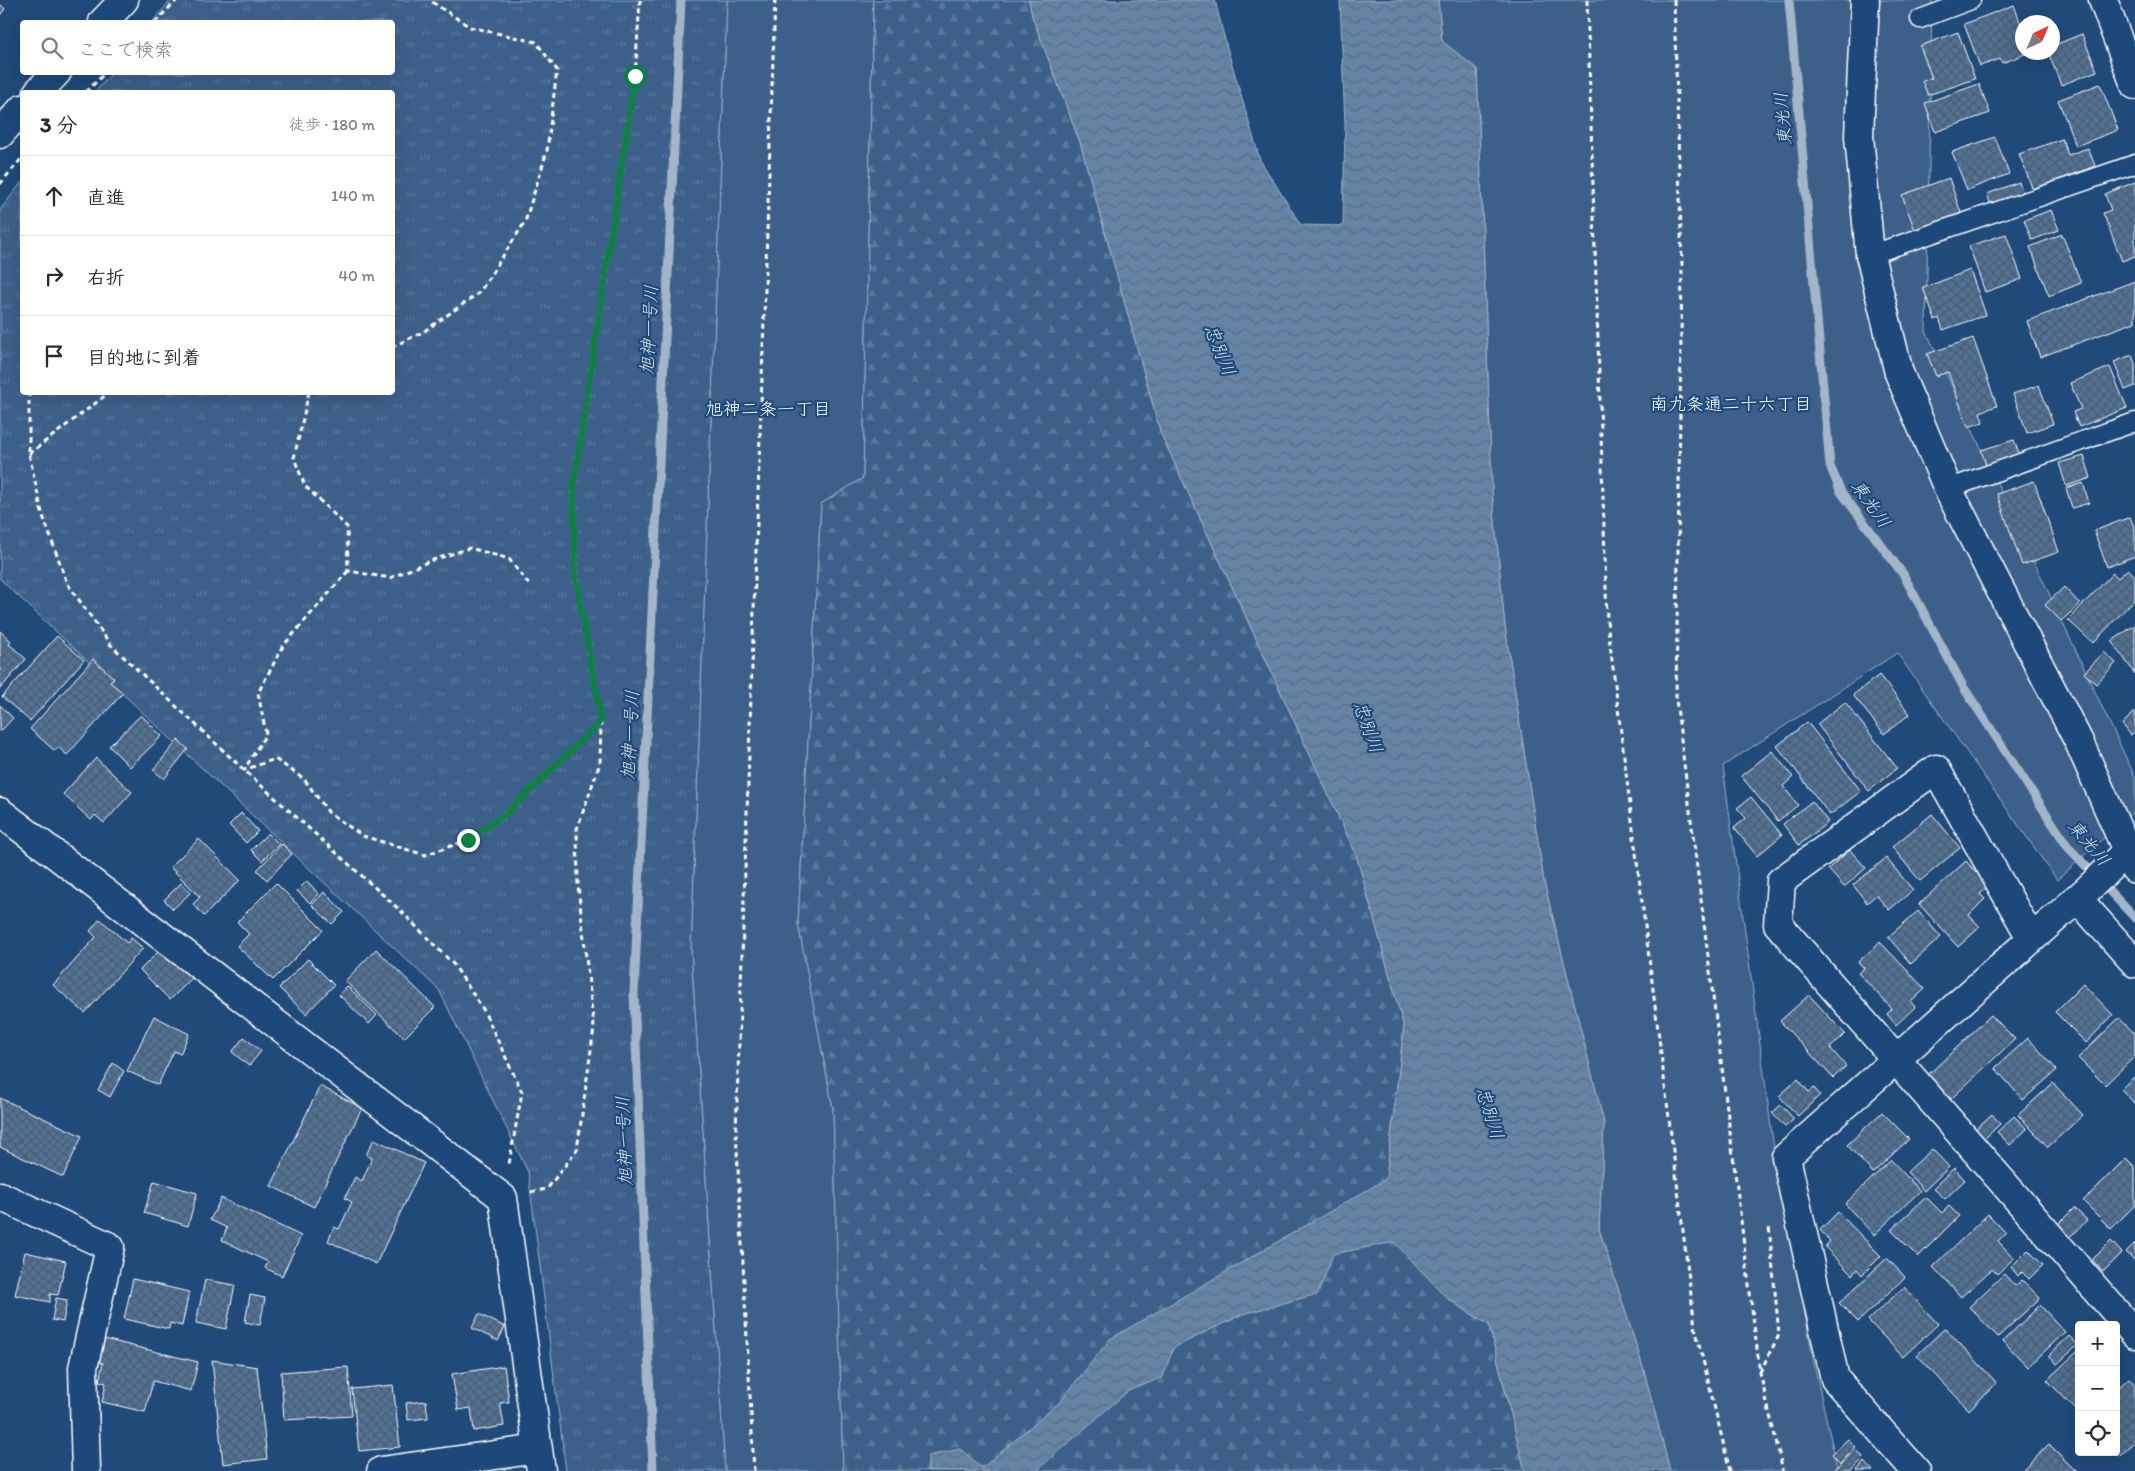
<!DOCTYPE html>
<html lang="ja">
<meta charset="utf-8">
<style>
:root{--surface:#fff;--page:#f2f2f3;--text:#2b2b33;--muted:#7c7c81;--line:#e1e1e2}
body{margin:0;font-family:Itim,"Klee One",sans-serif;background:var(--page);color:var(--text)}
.controls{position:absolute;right:15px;bottom:15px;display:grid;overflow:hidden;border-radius:5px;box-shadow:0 5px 20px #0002}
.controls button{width:45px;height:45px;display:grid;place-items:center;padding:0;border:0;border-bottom:1px solid var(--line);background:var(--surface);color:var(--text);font:25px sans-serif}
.compass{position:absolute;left:2015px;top:15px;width:45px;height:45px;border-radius:50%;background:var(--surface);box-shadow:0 5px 20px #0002;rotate:44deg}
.stop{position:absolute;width:15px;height:15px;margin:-11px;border:4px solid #0b8043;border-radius:50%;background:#fff}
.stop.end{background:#0b8043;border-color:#fff;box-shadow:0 1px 5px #0008}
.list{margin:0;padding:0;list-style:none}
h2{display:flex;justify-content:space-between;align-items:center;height:65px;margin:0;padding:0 20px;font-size:21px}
h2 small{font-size:16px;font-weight:400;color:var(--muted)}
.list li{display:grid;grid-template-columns:32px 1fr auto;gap:15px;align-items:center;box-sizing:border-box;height:80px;padding:0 20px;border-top:1px solid var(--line)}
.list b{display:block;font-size:19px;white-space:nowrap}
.list em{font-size:16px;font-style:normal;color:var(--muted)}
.icon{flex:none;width:28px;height:28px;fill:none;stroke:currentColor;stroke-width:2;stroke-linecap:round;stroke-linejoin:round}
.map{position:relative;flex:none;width:2135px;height:1471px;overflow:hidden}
.search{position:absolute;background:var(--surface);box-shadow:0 5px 20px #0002;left:20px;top:20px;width:375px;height:55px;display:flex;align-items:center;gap:12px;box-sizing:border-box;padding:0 18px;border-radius:5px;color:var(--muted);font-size:19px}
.panel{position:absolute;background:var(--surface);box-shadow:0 5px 20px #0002;left:20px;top:90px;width:375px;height:305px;border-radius:5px}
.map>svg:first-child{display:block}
.grass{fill:#3c618b;stroke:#9eb0c5}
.forest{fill:url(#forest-firs);stroke:#9eb0c5}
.park{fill:url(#park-tufts);stroke:#9eb0c5}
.water{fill:url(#water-waves);stroke:#a3b5c8}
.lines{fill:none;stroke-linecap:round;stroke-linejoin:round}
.stream{stroke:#a3b5c8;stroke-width:9}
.building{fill:url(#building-cross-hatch);stroke:#fff}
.lane-casing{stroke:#fff;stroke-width:21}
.street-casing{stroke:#fff;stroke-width:31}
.secondary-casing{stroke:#fff;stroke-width:31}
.path{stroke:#fff;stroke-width:3;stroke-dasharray:5 4;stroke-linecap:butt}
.lane{stroke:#1f4a7a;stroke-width:18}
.street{stroke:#1f4a7a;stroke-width:28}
.secondary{stroke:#1f4a7a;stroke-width:28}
.route{stroke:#0b8043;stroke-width:6}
.labels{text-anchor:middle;stroke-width:4.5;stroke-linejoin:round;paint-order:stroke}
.water-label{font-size:18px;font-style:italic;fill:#d8e0e8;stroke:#1f4a7a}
.neighbourhood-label{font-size:18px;fill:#fff;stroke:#1f4a7a}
</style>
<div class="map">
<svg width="2135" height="1471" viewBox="0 0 2135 1471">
<defs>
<pattern id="forest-firs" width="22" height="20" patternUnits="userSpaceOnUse" patternTransform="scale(1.25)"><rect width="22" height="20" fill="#3c618b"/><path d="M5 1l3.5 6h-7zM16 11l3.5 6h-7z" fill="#59799c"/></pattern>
<pattern id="park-tufts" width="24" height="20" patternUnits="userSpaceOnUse" patternTransform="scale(1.25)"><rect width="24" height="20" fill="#3c618b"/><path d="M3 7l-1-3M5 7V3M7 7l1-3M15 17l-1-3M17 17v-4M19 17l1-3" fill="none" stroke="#59799c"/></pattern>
<pattern id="water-waves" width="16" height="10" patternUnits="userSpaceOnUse" patternTransform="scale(1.25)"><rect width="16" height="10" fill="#6583a4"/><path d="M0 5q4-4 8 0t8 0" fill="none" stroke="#5b6d81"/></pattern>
<pattern id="building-cross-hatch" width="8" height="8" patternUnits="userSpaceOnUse" patternTransform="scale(1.25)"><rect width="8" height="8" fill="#507197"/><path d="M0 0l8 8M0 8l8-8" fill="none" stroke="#4e5b6a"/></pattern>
</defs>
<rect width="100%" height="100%" fill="#1f4a7a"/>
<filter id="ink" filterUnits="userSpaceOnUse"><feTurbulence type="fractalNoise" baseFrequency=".02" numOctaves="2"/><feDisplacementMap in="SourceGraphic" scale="10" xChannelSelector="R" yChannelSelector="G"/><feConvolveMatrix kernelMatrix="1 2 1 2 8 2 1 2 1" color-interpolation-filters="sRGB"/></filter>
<g filter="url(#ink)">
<!-- grass -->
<path class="grass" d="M727,0H873L863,478L821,504L798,923L833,1109L843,1471H725L691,950Z
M1438,0H1932L1926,331L2135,777V810L2057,880L1897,653L1723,766L1773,1142L1816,1373L1838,1471H1670L1643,1367L1599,1229L1604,1123L1544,882L1505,627L1492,490L1477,69L1442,41Z"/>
<!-- forest -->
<path class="forest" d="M873,0H1029L1032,16L1080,142L1161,434L1356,854L1404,1027L1386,1179L1448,1299L1489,1325L1525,1471H843L833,1109L798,923L821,504L863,478Z"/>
<!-- park -->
<path class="park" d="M171,0H727L691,950L725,1471H566L528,1172L439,990L0,579V210L22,182V392H392V92H95L112,73L392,72V22H152Z"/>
<!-- water -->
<path class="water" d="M1029,0H1215L1226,44L1260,160L1301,225L1343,226L1345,125L1340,0H1438L1442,41L1477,69L1492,490L1505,627L1544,882L1604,1123L1599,1229L1643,1367L1670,1471H1525L1489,1325L1448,1299L1394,1242L1333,1254L1318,1294L1243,1314L1173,1348L1163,1377L1128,1391L1036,1471H928V1456L960,1449L982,1468L1060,1402L1110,1339L1386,1179L1404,1027L1356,854L1161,434L1080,142L1032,16Z"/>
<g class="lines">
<!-- stream -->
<path class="stream" d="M1789,0L1830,466L1841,492L1903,574L1964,688L2068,847L2135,918
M653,1471L634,993L681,0"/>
</g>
<!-- building -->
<path class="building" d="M0,4L5,9L0,15Z
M2014,5L2022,27V41L2020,42L2025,54L2002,63L2000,59L1980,66L1964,24Z
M1958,32L1975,79L1928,95L1922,81L1932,78L1920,46Z
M2082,34L2097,71L2061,85L2048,52H2052V46Z
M1979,84L1990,113L1935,132L1925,103Z
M2100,84L2118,130L2076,146L2058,100Z
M1995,137L2009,174L1967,190L1952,152Z
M2062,139L2068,155L2088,148L2095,166L2033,190L2019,154Z
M1949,178L1961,213L1915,230L1902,195Z
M2019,182L2024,196L1992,208L1987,194Z
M2135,182V256L2122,261L2103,213L2111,210L2105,194Z
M2051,210L2059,230L2032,240L2024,220Z
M2006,234L2022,279L1985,292L1969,246Z
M2062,234L2081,283L2049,296L2030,247Z
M1970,270L1986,315L1943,330L1939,318L1935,320L1923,288Z
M2135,281V322L2040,357L2027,321Z
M1973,338L1997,406L1980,412L1983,422L1968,427L1948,372L1936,376L1927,354Z
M2132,355L2135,364V386L2125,390L2114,362Z
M2110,367L2127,408L2079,427L2073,412L2081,409L2070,383Z
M2039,385L2053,424L2027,433L2013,394Z
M2014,440L2019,454L1986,465L1981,450Z
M2084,456L2091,478L2066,486L2059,463Z
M2034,481L2059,552L2022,565L1997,494Z
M2083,483L2089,503L2072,508L2066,488Z
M2130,517L2135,529V556L2107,567L2094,531Z
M2128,569L2135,576V599L2093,643L2068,620L2113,573L2118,578Z
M2064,587L2080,604L2061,621L2045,605Z
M2135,625V674L2112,641Z
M0,631L11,641L9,644L26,659L0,689Z
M57,636L84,660L30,721L2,697Z
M2104,652L2116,663L2096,684L2084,673Z
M93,659L114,678L110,682L123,693L67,755L58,747L55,751L30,729Z
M1879,675L1910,714L1884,734L1853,695Z
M1845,702L1897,768L1869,791L1817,724Z
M0,705L13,718L0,732Z
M2135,712V731L2131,735L2122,724Z
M141,715L162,736L130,767L109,746Z
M1807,722L1861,791L1830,815L1777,746Z
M178,740L188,749L164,779L153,770Z
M1772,751L1793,777L1783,786L1798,805L1778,821L1741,776Z
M96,758L132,792L104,823L95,815L91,820L63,794Z
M1751,797L1782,835L1757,856L1734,828L1746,818L1737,808Z
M1812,801L1828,822L1799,845L1783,824Z
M241,813L258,831L246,843L229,825Z
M1932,814L1960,848L1920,881L1892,847Z
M268,833L279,844L262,861L251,850Z
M199,839L240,880L204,916L193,904L200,897L170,867Z
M282,844L292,854L267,880L257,870Z
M1850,850L1866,868L1844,887L1828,869Z
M1886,858L1913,890L1889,910L1876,895L1867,903L1853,885Z
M1966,861L1989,886L1980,894L1985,899L1969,915L1980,927L1958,947L1919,904Z
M307,881L319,894L310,903L297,891Z
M181,883L190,893L173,909L164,900Z
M276,883L323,930L273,980L237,946L249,934L237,922Z
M324,892L344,912L332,924L312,905Z
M1918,911L1941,937L1911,964L1888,937Z
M100,919L127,943L131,938L143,948L85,1013L53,985L96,937L90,931Z
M1880,942L1925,989L1911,1002L1915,1007L1896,1025L1887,1014L1892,1009L1858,973L1864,968L1858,962Z
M163,947L193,977L170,1000L140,970Z
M376,949L435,1007L404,1038L345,981Z
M308,959L334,985L306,1014L279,988Z
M2083,984L2113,1015L2086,1043L2055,1012Z
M347,986L377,1015L369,1024L339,995Z
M1809,995L1845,1034L1830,1048L1846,1066L1833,1078L1780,1021Z
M1991,1015L2015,1039L1951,1099L1928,1075Z
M154,1016L189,1034L180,1054L174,1051L158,1085L127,1071Z
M2119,1018L2135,1034V1056L2105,1085L2078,1058Z
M244,1037L261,1051L249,1066L232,1052Z
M2028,1038L2057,1070L2023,1100L1995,1068Z
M113,1063L124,1071L110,1097L98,1090Z
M2135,1076V1104L2121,1089Z
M1798,1079L1809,1092L1814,1088L1820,1095L1798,1116L1779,1096Z
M2053,1083L2083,1115L2048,1147L2018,1115Z
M320,1086L362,1108L314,1207L271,1186Z
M0,1098L82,1136L63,1177L0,1147Z
M1781,1105L1794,1119L1785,1127L1772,1113Z
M1882,1112L1909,1139L1873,1173L1847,1145Z
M1992,1114L2000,1124L1980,1143L1971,1133Z
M2014,1116L2027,1129L2010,1145L1997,1132Z
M374,1139L424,1163L376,1264L328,1241L334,1227L339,1229L352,1202L345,1198L355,1177L362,1181L372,1158L366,1155Z
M1932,1149L1949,1167L1924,1191L1907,1172Z
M2126,1158L2135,1167V1205L2111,1229L2083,1201Z
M1891,1160L1920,1191L1874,1235L1845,1204Z
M1954,1168L1965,1180L1945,1199L1933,1188Z
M154,1181L197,1193L188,1226L144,1213Z
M1926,1197L1942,1213L1949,1206L1959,1216L1918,1257L1891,1230Z
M221,1198L301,1236L282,1276L265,1268L268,1262L222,1240L227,1228L210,1220Z
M2074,1208L2087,1220L2069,1239L2056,1226Z
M1838,1212L1881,1256L1862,1275L1857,1269L1852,1275L1825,1247L1830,1241L1820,1230Z
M1988,1214L2006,1233L1998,1241L2014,1258L1997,1274L1992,1269L1961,1297L1933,1267Z
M2111,1241L2122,1253L2103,1272L2092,1260Z
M2135,1243V1261L2126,1252Z
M2028,1250L2043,1265L2029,1279L2022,1272L2018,1276L2011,1267Z
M25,1252L66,1261L58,1295L50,1294V1302L15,1295Z
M1887,1258L1905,1277L1858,1322L1839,1303Z
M2004,1274L2015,1286L2022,1280L2040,1298L1998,1337L1969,1307Z
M133,1279L189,1292L182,1326L170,1323L169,1329L124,1319Z
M205,1280L235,1285L226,1329L196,1323Z
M1904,1287L1938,1324L1903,1357L1868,1320Z
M250,1295L265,1298L260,1325L245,1322Z
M56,1298L67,1300L63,1322L52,1320Z
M2040,1305L2065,1332L2028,1367L2003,1341Z
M479,1314L505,1327L498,1341L472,1328Z
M1945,1328L1997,1383L1969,1410L1917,1355Z
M2069,1336L2078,1345L2057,1364L2049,1355Z
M104,1339L198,1362L191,1391L153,1381L145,1412L102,1402L106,1383L99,1381L103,1363L99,1362Z
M2079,1350V1413L2047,1380Z
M212,1360L257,1367L267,1459L223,1464Z
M504,1366L509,1402L500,1403L504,1426L474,1431L471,1408L458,1410L452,1374Z
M348,1367L352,1416L284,1420L281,1372Z
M2129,1378L2135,1385V1443L2120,1457L2115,1452L2116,1390Z
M393,1385L400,1447L359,1451L352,1389Z
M426,1401L428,1418L408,1420L406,1403Z
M1848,1439L1856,1447L1840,1463L1832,1454Z
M2049,1444L2076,1471H2021Z
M1856,1449L1864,1458L1851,1471H1837L1835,1469Z
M1865,1462L1873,1471H1856Z"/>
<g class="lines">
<!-- lane casing -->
<g class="lane-casing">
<path id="lane" d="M1920,19L1971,0
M1870,255L2135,164
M1948,489L2135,422"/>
</g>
<!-- street casing -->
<g class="street-casing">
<path id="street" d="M1865,0L1859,136L1870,255L1899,373L1948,489L2079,742L2135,869
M2103,0L2135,85
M0,812L503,1198L541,1471
M2077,898L2135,963
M2031,938L1936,769L1781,881L1778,924L2135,1334
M0,1196L110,1247L83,1368L86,1471
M381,1471L538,1449
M1916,1471L1835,1379L1786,1157L2088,889L2135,843"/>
</g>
<!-- secondary casing -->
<g class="secondary-casing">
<path id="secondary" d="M103,22L124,0
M38,92L57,72
M0,134L22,109"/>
</g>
<!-- path -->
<path class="path" d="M1587,0L1607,620L1695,1327L1730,1471
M1674,0L1682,265L1676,699L1760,1373L1783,1471
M155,22L177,0
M86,92L106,72
M0,184L22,158
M392,347L423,332L479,293L525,222L547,151L557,70L536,42L470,27L429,0
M29,392V454L42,513L67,583L111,645L244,770L401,911L454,965L483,1009L522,1092L509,1164
M309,392L294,458L305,486L347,527L348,571L390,578L430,561L470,548L509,559L530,586
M29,454L110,392
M348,571L283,646L258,693L266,734L244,770L275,759L304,779L329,813L363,836L425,855L468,840L510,810L601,721
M531,1192L547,1189L577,1150L594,1028L578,886L577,829L600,763L601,721L576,578L573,490L635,76L640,0
M1760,1372L1779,1335L1769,1226
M754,1471L736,1131L775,0"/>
<!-- lane -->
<use href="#lane" class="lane"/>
<!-- street -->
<use href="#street" class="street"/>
<!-- secondary -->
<use href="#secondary" class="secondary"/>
</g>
</g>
<g class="lines" filter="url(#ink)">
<!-- route -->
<path class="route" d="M468,840L510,810L601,721L576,578L573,490L635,76"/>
</g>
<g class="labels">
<!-- water labels -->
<g class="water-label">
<text transform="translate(1783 119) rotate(-95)" y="6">東光川</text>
<text transform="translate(649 330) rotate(-87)" y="6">旭神一号川</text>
<text transform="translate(1220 350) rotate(68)" y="6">忠別川</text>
<text transform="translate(1871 504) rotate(55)" y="6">東光川</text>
<text transform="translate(1368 727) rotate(70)" y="6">忠別川</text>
<text transform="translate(630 735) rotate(-87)" y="6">旭神一号川</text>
<text transform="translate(2089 843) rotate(50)" y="6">東光川</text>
<text transform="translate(1490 1113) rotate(73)" y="6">忠別川</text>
<text transform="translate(624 1141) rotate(-92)" y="6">旭神一号川</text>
</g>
<!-- neighbourhood labels -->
<g class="neighbourhood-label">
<text x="1731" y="410">南九条通二十六丁目</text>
<text x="768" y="415">旭神二条一丁目</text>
</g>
</g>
</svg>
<div class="controls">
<button>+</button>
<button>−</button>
<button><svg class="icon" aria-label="locate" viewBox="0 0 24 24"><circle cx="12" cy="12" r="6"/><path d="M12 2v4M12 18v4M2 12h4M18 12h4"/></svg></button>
</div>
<svg class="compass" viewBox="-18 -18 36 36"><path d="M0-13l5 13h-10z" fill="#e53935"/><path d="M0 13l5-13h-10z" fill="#7c7c81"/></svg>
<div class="stop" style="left:635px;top:76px"></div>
<div class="stop end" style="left:468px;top:840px"></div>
<div class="search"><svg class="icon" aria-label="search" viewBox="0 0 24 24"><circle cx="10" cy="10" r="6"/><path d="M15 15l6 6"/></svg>ここで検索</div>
<section class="panel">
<h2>3 分<small>徒歩 · 180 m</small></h2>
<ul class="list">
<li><svg class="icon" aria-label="ahead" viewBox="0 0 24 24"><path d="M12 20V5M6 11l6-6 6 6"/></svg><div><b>直進</b></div><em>140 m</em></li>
<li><svg class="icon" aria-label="right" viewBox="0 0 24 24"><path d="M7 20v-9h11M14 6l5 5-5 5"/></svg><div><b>右折</b></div><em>40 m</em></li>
<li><svg class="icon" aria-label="arrive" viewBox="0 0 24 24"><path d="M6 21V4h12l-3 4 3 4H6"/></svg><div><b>目的地に到着</b></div></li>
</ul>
</section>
</div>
